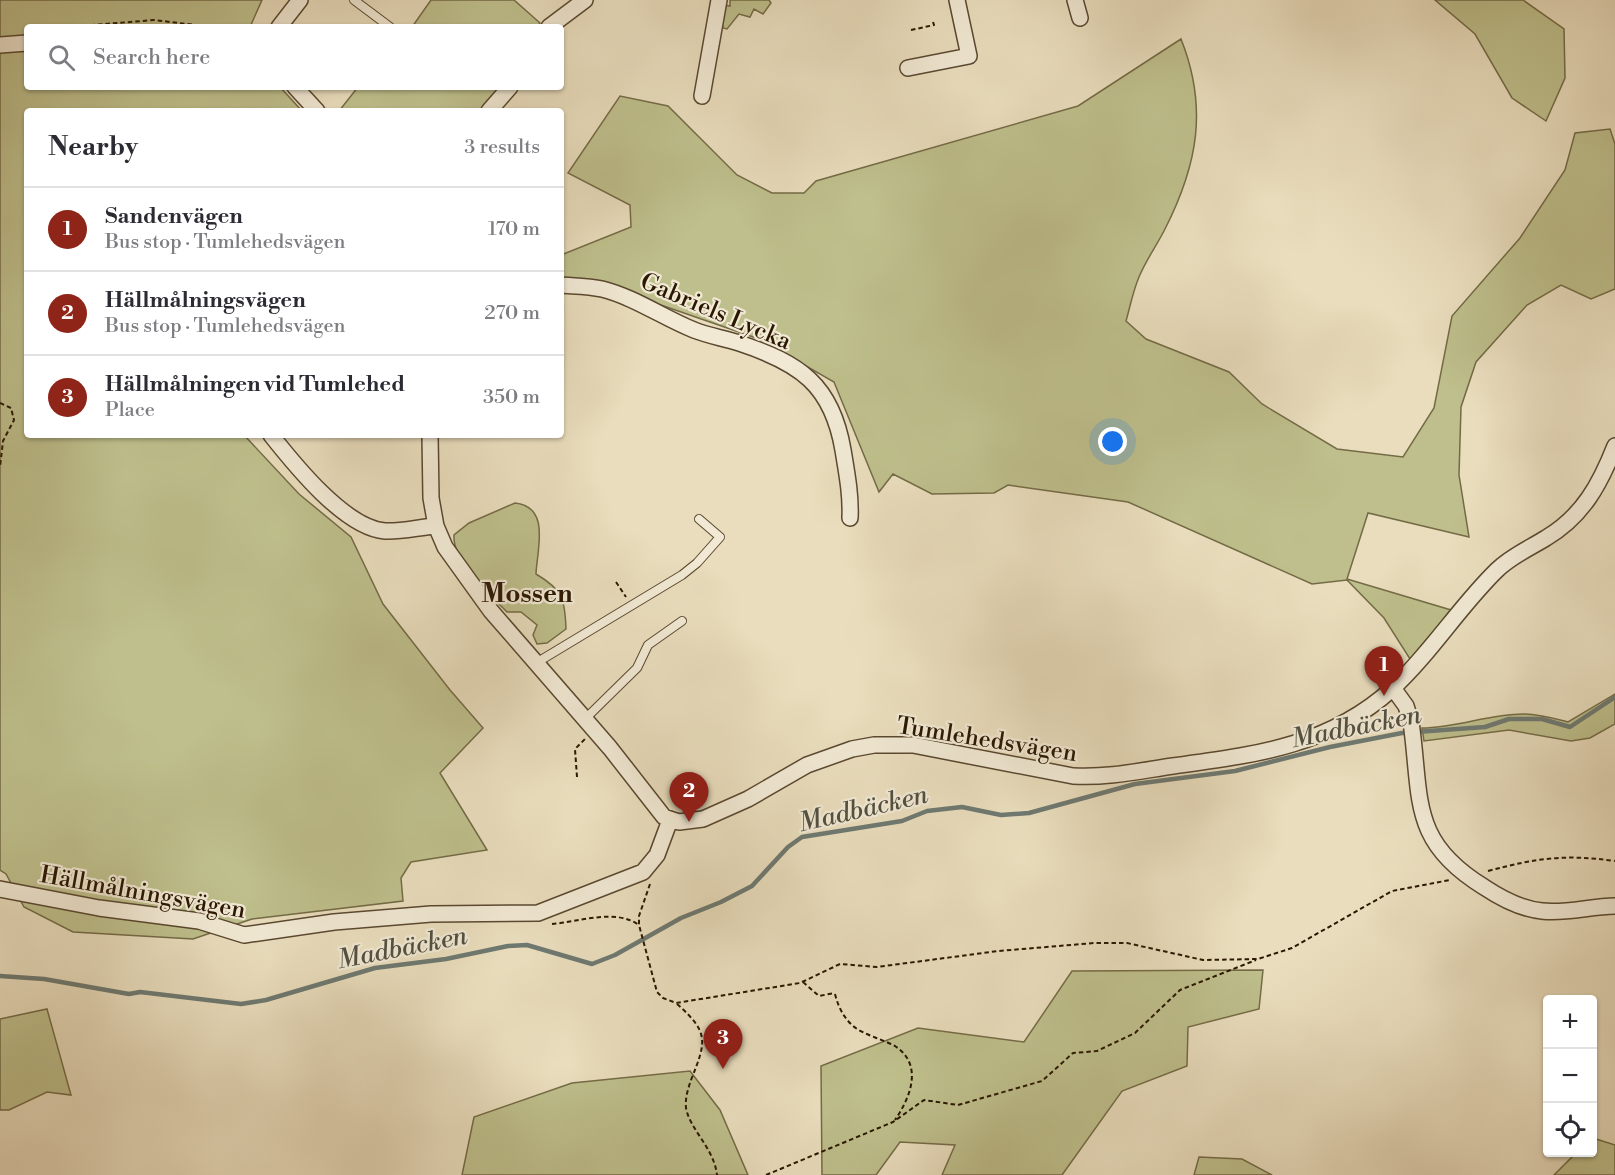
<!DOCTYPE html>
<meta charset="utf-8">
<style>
:root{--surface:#fff;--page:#f2f2f3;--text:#2b2b33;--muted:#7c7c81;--line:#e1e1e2;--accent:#8f2418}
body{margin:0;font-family:"Libre Bodoni",serif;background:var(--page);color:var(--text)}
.controls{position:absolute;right:18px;bottom:18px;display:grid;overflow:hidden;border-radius:6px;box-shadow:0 2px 4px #0004}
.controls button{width:54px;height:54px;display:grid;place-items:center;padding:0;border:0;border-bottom:2px solid var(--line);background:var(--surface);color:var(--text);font:30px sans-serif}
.you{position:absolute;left:1113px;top:442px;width:21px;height:21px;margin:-15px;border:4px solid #fff;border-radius:50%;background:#1a73e8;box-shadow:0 0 0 9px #1a73e833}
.badge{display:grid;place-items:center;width:39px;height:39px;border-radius:50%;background:var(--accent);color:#fff;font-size:20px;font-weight:700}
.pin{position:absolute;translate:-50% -50px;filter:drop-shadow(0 2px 3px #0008)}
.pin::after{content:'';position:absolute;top:32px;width:21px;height:18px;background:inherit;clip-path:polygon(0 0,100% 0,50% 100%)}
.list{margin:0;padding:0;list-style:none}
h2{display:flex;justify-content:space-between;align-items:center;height:78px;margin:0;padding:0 24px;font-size:26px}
h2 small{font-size:20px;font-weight:400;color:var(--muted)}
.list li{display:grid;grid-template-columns:39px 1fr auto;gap:18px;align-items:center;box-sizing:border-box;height:84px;padding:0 24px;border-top:2px solid var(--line)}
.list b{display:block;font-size:22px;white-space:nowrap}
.list p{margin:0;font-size:20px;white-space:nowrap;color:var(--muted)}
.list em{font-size:20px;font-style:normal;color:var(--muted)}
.icon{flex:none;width:33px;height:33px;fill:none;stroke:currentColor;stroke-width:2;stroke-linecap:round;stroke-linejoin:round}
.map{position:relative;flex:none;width:1615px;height:1175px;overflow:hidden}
.search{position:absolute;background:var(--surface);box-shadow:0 2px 4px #0004;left:24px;top:24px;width:540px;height:66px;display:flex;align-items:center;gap:15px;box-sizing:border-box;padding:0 21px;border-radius:6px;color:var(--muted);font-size:22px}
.panel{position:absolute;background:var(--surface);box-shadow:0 2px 4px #0004;left:24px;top:108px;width:540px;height:330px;border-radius:6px}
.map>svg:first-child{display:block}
.green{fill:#bebf8c;stroke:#746b46;stroke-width:1.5}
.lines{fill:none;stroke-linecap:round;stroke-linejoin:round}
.stream{stroke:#6e7971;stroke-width:4.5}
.service-casing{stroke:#5a4830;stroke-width:10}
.minor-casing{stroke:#5a4830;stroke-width:18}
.path{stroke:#2a1701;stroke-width:2;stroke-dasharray:4.5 3;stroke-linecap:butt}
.service{stroke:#f1e9d4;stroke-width:8}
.minor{stroke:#f1e9d4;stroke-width:15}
.labels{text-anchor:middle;stroke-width:4.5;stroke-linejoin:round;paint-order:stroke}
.street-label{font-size:24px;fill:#2a1701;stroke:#f1e9d4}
.neighbourhood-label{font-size:26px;font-weight:bold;fill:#2a1701;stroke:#f1e9d4}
.water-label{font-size:26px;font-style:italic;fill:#525042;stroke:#f1e9d4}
</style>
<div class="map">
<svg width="1615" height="1175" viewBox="0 0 1615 1175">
<rect width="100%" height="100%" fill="#e9ddbd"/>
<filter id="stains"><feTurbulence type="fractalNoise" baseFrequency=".00333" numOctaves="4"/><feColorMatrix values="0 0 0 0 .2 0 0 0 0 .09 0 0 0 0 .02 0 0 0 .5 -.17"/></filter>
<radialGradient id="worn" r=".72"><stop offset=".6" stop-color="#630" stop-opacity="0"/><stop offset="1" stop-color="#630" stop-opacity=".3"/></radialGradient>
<!-- green -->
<path class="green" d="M0,0H262L250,27H27V87H280L302,111H27V435H244L299,494L351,537L383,604L450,690L483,728L440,773L487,850L411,862L401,878L403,901L252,919L193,939L73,932L24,907L6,874L0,870Z
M431,0H514L540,23L537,27H412Z
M730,0H769L771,3L763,14L754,9L750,17L739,14L727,29L723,28L721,18L724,5L730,6Z
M1435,0H1523L1564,29L1565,78L1546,121L1512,98L1475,34Z
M1181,39C1208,107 1198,164 1165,229C1157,245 1146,260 1139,277C1133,291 1130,307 1126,321L1146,339L1229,372L1262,404L1337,449L1403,457L1434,408L1452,316L1520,238L1565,170L1575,133L1610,129L1615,144V289L1591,299L1561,285L1527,305L1476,362L1461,407L1459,475L1469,537L1368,513L1347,579L1451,610L1410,659L1384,618L1347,580L1312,584L1128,502L1008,485L994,493L932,494L893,474L879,492L834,382L759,339L606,286L561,280V255L631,227L630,205L568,173L620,96L668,106L737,175L772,193H804L816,181L1078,106Z
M358,87H502L479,111H339Z
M515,503C551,507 537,549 536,574C563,590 565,599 566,629L547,643L537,644L533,635L537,625L521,612H507C490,595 452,560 454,535L469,523Z
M1615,694V724L1590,738L1571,741L1509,730L1424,741L1422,728C1456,728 1489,714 1523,714C1539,714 1553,718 1568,722Z
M1263,970L1259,1009L1188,1027L1187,1066L1122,1091L1062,1175H942L955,1145L900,1142L876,1175H822L821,1066L918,1028L1024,1042L1072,971Z
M47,1009L71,1095L47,1092L9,1110H0V1019Z
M690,1071L720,1110L748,1175H462L474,1117L572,1083Z
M1593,1138L1615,1145V1175H1554L1576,1153L1592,1152Z
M1199,1157L1242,1159L1272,1175H1194Z"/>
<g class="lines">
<!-- stream -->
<path class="stream" d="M0,976L44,979L129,994L140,992L241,1004L266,1000L375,968L446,959L508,946L527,945L592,964L615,955L681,918L721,902L752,886L788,847L802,837L902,821L927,811L962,807L1001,815L1029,813L1135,784L1235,771L1330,747L1402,733L1485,727L1509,719H1542L1570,727L1615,697"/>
<!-- service casing -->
<g class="service-casing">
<path id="service" d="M354,0L390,27
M536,663L682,575L697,563L720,537L699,519
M585,719L637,668L648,645L682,621"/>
</g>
<!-- minor casing -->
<g class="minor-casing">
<path id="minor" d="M1075,0L1080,18
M279,27L300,0
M549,27L585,0
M0,45L27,43
M908,68L969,56L957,0
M295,87L317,111
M702,96L719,0
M489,111L510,87
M561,285C574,286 589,286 602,289C634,297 664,318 694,330C709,336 724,338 739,343C800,363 832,385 843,450C847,474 851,495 850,518
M271,435C294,464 345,528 385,531C401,532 420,527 436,526
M430,435L431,498L436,526L445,547L491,611L610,748L664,817L679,822L703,819L748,799L807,765L852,749L874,745H913L1073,776C1108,778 1139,771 1173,766C1253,755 1328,747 1392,689C1431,653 1459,607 1497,570C1511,556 1530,548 1546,538C1583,516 1600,484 1615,446
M1393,688L1406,706L1411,722C1422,799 1409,841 1484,887C1502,899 1521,909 1542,911C1566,914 1591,906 1615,906
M0,889L99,908L199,921L244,935L334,922L431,914L538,913L643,872L657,855L670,820"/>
</g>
<!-- path -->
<path class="path" d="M68,27L154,20L212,27
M911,30L934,25L933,22
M0,403L11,408L14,420L3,441L0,467
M616,582L626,597
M577,777L575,749L585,739
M1488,871C1537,858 1564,854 1615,861
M650,884L639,916V925L657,992L663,998L676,1003L800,983L840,964L877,967L998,951L1094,943H1127L1203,960L1258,959L1292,948L1392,891L1450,880
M552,924C579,922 615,908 639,925
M803,982L819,996L834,993
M835,994C838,1006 843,1017 853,1026C864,1035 882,1039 895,1046C924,1065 910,1098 895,1120
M677,1004C710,1033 706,1042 691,1080C688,1089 685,1098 686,1108C690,1130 714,1148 717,1175
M766,1175L893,1122L924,1100L958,1105L1042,1081L1073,1053L1097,1051L1135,1033L1180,990L1256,960"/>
<!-- service -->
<use href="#service" class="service"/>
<!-- minor -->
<use href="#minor" class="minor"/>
</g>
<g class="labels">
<!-- street labels -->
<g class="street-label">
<text transform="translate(716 311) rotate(23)" y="8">Gabriels Lycka</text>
<text transform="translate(987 739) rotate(9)" y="8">Tumlehedsvägen</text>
<text transform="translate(143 892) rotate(10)" y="8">Hällmålningsvägen</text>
</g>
<!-- neighbourhood labels -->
<g class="neighbourhood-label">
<text x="527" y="602">Mossen</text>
</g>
<!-- water labels -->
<g class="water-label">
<text transform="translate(1356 726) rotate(-11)" y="9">Madbäcken</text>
<text transform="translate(863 808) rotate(-13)" y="9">Madbäcken</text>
<text transform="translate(402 947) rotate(-11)" y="9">Madbäcken</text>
</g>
</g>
<rect width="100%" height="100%" filter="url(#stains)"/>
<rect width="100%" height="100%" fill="url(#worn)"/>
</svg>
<div class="controls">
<button>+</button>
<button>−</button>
<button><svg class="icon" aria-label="locate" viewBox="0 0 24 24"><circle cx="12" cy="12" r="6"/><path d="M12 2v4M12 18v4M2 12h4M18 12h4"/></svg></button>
</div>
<div class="you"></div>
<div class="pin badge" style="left:1384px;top:696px">1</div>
<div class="pin badge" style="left:689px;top:822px">2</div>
<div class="pin badge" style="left:723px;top:1069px">3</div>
<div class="search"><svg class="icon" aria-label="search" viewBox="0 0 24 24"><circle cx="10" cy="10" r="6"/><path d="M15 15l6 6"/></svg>Search here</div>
<section class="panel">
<h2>Nearby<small>3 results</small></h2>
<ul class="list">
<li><span class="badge">1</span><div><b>Sandenvägen</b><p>Bus stop · Tumlehedsvägen</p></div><em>170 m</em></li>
<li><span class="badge">2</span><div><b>Hällmålningsvägen</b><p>Bus stop · Tumlehedsvägen</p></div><em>270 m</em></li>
<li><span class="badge">3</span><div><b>Hällmålningen vid Tumlehed</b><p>Place</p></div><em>350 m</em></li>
</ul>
</section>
</div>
